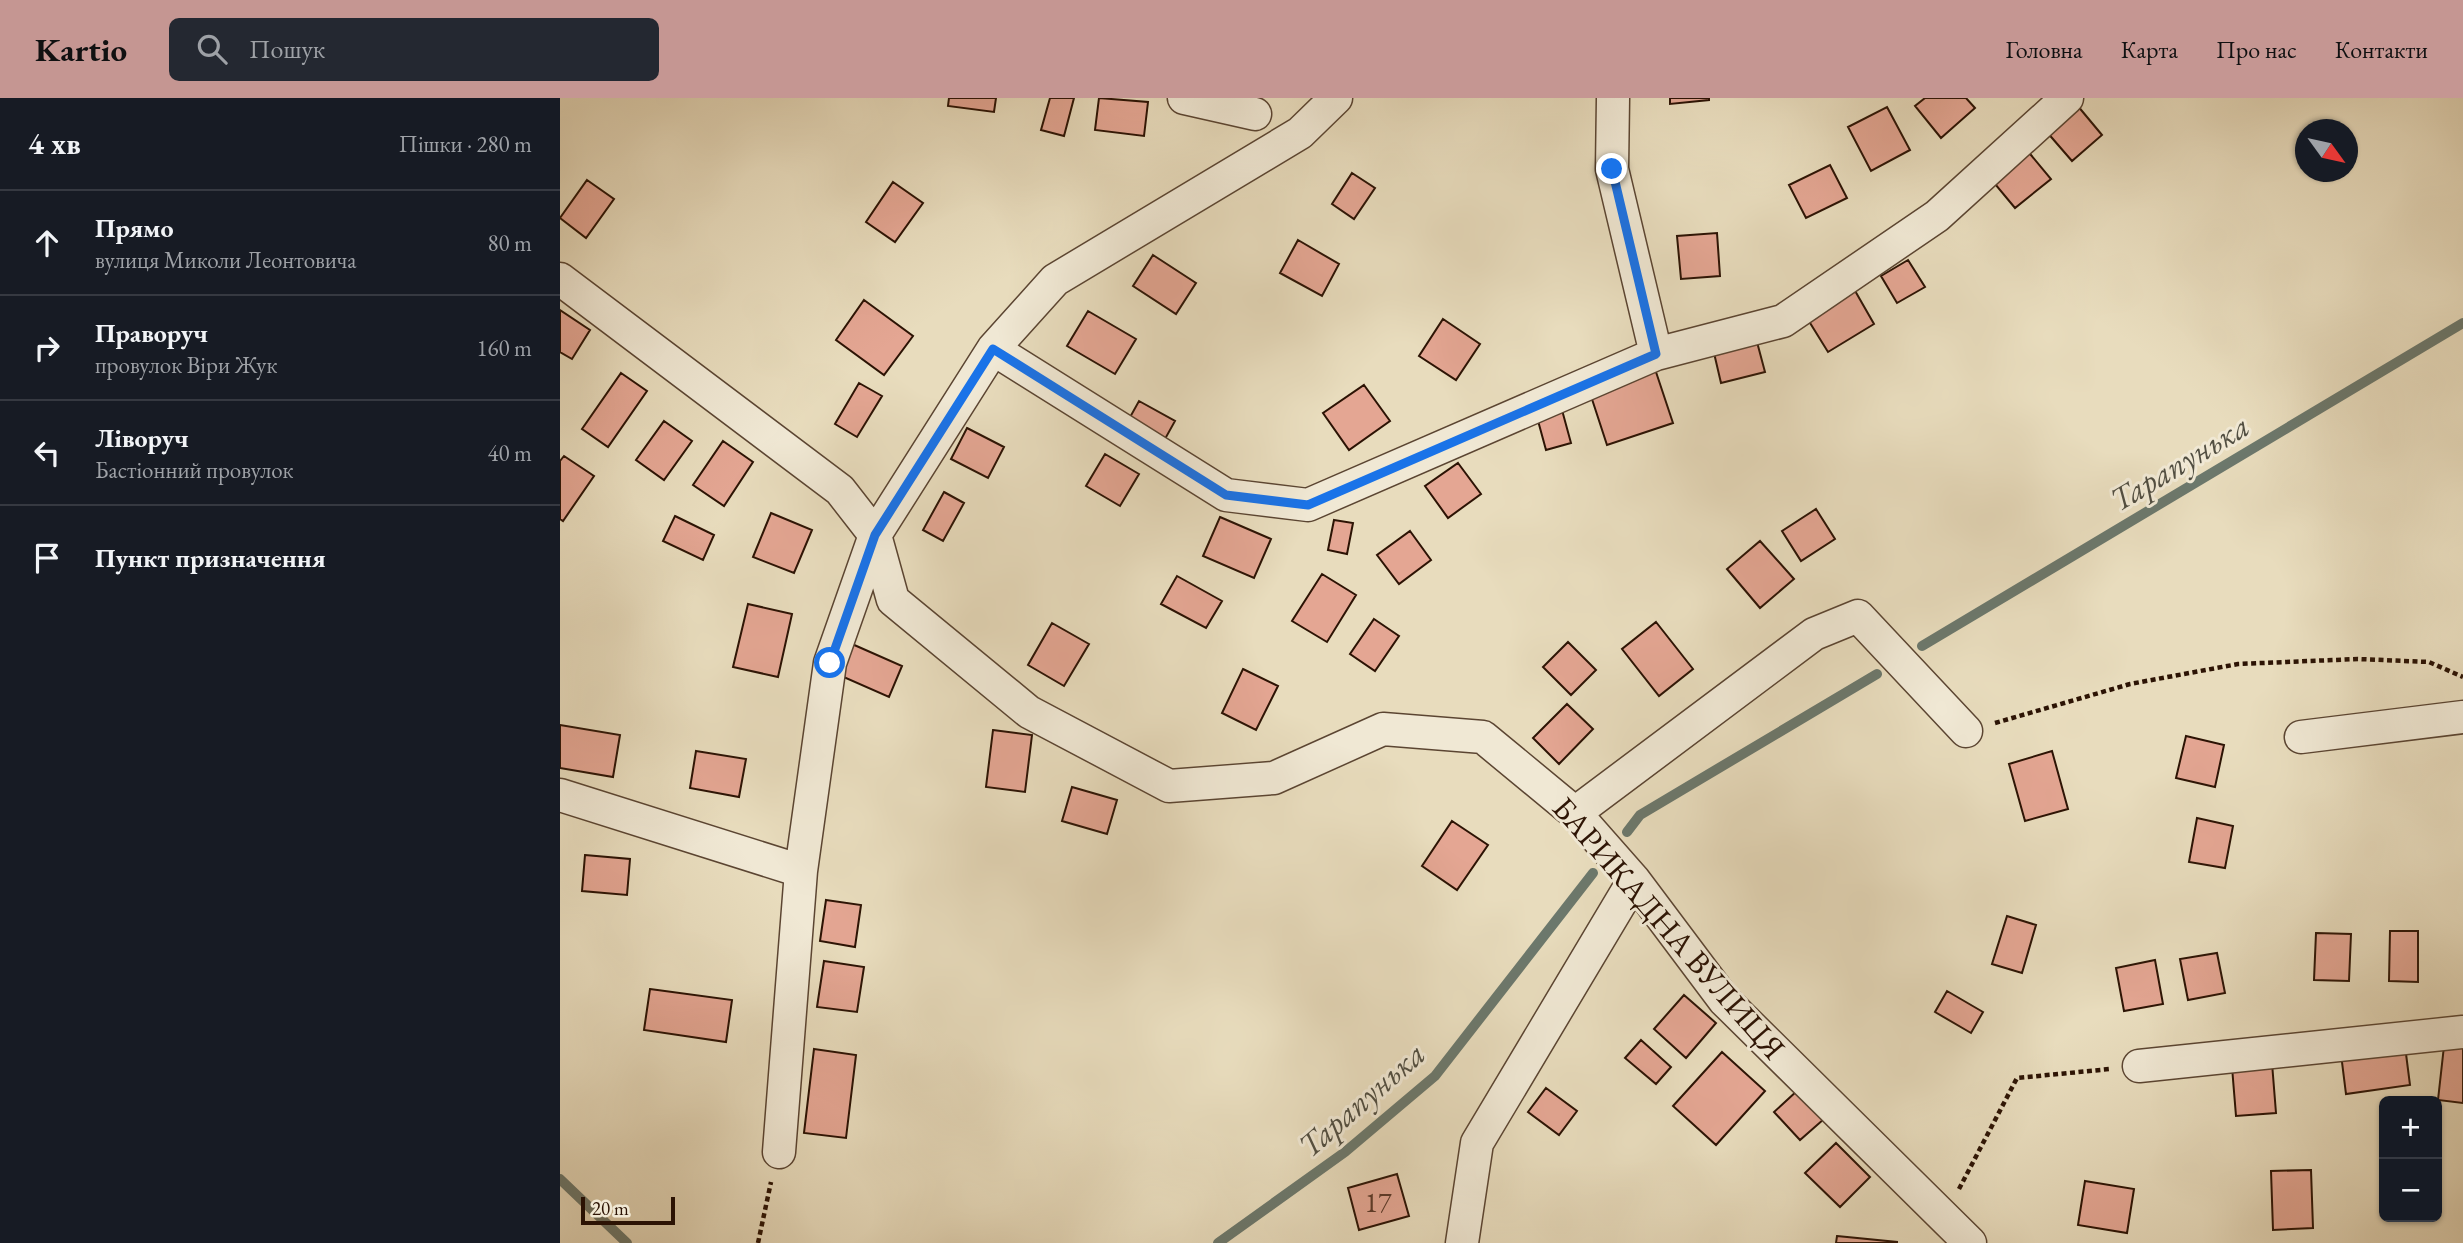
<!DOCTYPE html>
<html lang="uk">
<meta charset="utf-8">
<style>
:root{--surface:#171b24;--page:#242831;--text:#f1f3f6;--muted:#9ea1a6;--line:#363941;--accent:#c59692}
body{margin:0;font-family:"EB Garamond",serif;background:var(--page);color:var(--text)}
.controls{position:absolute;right:21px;bottom:21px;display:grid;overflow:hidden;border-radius:10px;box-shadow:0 2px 5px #0004}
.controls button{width:63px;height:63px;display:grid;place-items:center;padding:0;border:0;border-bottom:2px solid var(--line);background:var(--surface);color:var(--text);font:35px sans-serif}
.compass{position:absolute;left:1735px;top:21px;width:63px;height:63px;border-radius:50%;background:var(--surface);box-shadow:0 2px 5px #0004;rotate:123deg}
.scale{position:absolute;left:21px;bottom:18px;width:94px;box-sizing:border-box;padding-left:7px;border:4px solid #2c1304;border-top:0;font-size:19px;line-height:24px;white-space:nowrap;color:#2c1304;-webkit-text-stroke:5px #f0e8d4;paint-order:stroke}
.stop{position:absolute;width:21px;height:21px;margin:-16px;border:5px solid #1a73e8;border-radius:50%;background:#fff}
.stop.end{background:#1a73e8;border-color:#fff;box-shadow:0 2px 7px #0008}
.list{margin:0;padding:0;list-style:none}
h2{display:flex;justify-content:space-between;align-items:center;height:91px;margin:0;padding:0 28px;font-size:30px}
h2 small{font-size:23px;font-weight:400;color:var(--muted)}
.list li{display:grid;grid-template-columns:46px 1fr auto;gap:21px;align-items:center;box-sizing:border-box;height:105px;padding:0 28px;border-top:2px solid var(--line)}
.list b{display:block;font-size:26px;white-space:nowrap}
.list p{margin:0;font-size:23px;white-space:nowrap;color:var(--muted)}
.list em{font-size:23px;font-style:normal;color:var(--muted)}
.icon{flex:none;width:38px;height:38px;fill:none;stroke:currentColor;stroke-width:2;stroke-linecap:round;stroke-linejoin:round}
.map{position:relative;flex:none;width:1903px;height:1145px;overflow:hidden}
header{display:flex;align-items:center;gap:42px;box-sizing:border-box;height:98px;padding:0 35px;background:var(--accent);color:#111}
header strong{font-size:33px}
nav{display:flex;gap:38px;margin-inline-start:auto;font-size:24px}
.search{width:490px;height:63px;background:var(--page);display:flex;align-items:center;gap:18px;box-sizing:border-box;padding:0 24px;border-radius:10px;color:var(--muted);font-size:26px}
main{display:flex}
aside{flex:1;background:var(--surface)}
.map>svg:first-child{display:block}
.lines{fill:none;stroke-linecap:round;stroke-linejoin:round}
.stream{stroke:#6c786c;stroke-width:10}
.building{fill:#e4a693;stroke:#2c1304;stroke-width:2}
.minor-casing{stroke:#5b4532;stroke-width:35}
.path{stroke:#2c1304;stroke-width:4.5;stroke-dasharray:5 3.5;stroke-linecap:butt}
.minor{stroke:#f0e8d4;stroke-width:32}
.route{stroke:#1a73e8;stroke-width:9}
.labels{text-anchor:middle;stroke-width:6;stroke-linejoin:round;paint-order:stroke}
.number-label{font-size:28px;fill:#5a3828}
.street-label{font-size:32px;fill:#2c1304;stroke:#f0e8d4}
.water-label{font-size:33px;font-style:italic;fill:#514e41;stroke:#f0e8d4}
</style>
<header>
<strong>Kartio</strong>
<div class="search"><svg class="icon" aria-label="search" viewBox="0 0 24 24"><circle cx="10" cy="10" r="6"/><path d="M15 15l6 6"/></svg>Пошук</div>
<nav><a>Головна</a><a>Карта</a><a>Про нас</a><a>Контакти</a></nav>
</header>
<main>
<aside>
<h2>4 хв<small>Пішки · 280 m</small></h2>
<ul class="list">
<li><svg class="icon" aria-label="ahead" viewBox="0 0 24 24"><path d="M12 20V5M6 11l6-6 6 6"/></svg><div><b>Прямо</b><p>вулиця Миколи Леонтовича</p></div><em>80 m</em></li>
<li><svg class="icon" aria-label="right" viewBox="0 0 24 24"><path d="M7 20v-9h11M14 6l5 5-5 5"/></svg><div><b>Праворуч</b><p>провулок Віри Жук</p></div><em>160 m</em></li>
<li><svg class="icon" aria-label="left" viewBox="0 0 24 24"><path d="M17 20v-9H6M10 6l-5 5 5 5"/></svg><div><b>Ліворуч</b><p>Бастіонний провулок</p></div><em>40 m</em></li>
<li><svg class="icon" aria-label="arrive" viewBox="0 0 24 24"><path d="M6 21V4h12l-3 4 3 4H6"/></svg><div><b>Пункт призначення</b></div></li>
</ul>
</aside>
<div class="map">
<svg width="1903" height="1145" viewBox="0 0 1903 1145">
<rect width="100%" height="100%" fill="#e8dcbd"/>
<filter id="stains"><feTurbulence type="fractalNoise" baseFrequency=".00286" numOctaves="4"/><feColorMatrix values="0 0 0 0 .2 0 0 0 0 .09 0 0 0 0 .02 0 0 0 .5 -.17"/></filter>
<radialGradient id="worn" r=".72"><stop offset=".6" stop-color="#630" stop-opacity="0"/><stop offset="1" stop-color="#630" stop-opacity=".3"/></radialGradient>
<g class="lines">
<!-- stream -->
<path class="stream" d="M1362,548L1903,225
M1067,734L1080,717L1317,576
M0,1081L67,1145
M658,1145L785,1054L875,978L1033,775"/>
</g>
<!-- building -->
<path class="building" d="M389,0H436L434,14L388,8Z
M490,0H514L504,38L481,32Z
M539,0L588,4L584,38L535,32Z
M1110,0H1149V2L1110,6Z
M1365,0H1406L1415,10L1381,40L1355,8Z
M1517,7L1542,37L1512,63L1486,33Z
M1327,9L1350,52L1311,73L1288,29Z
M1466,51L1491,81L1455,110L1430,80Z
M1270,67L1287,100L1246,120L1229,87Z
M792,75L815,90L794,121L772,106Z
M27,82L54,101L26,140L0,120Z
M333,84L363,105L335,144L306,124Z
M1157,135L1160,178L1121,181L1117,138Z
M738,142L779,166L762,198L720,175Z
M593,157L636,185L616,216L573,188Z
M1348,162L1365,189L1337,205L1321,178Z
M1294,191L1314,226L1268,254L1247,220Z
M304,202L353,238L324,277L276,242Z
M0,212L30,232L12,261L0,254Z
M528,213L576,241L555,276L507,248Z
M883,221L920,246L896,282L859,258Z
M1197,244L1205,274L1161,285L1154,255Z
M1095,271L1113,325L1047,347L1029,292Z
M61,275L87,293L48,349L22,331Z
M299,285L322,298L297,339L275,326Z
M804,287L830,323L789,352L763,315Z
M579,303L615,323L605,341L569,321Z
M1002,312L1011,345L986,352L977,319Z
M104,323L132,343L104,382L76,362Z
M407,330L444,349L428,380L391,361Z
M163,343L193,364L164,408L133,387Z
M545,356L579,376L560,408L526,388Z
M4,358L34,378L3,423L0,421V363Z
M898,365L921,396L888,420L865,388Z
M384,394L404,405L383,443L363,432Z
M1256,411L1275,441L1241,463L1222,433Z
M211,415L252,432L234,475L193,459Z
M115,418L154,437L143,462L103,443Z
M660,419L711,441L694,480L643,458Z
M774,422L793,425L787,456L768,452Z
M850,433L871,462L839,486L817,457Z
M1200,443L1234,481L1200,510L1167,471Z
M762,476L796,497L767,544L732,523Z
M617,478L662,503L646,530L601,506Z
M188,506L232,516L218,579L173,569Z
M814,521L839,538L815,573L790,556Z
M1096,524L1133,571L1099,598L1062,551Z
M492,525L529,546L504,588L468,567Z
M1008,544L1036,572L1011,597L983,569Z
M292,546L342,568L329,599L279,577Z
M683,571L718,588L696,632L662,615Z
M1007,606L1033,631L999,666L973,640Z
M0,627L60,637L53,679L0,670Z
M433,632L472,637L465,694L426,689Z
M1626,638L1664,647L1655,689L1616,680Z
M136,653L186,661L179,699L130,690Z
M1492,653L1508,711L1465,723L1449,666Z
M512,689L557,702L547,736L502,723Z
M1637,720L1673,728L1665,770L1629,764Z
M892,723L928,747L897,792L862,768Z
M25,757L70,761L67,797L22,793Z
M266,802L301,807L295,849L260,843Z
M1447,818L1476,827L1462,875L1432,866Z
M1830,833H1858V884L1829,883Z
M1756,835L1791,836L1789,883L1754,882Z
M1657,855L1665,895L1628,902L1620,861Z
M1595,862L1603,906L1564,913L1556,870Z
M264,863L304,869L297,914L257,909Z
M90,891L172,902L166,944L84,932Z
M1387,893L1423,914L1411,935L1375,914Z
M1124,897L1156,925L1126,960L1094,931Z
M1081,942L1111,969L1096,986L1065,960Z
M1845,948L1850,987L1786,996L1781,956Z
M1884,948L1903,950V1005L1878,1002Z
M254,951L296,957L286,1040L244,1035Z
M1162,954L1205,993L1156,1047L1113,1008Z
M1712,965L1716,1015L1676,1018L1672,969Z
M986,990L1017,1013L999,1037L968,1014Z
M1238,992L1264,1021L1240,1042L1214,1014Z
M1276,1045L1310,1079L1280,1109L1245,1075Z
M1751,1072L1753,1130L1713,1132L1711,1073Z
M837,1076L849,1118L799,1132L788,1090Z
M1525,1083L1574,1091L1567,1135L1518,1127Z
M1277,1138L1337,1144V1145H1276Z"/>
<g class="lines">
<!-- minor casing -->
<g class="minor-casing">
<path id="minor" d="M624,0L695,16
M1053,0L1052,71L1096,256
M0,181L280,392L315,437L333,502L469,614L609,688L714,680L823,631L923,639L1015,715L1074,782L1164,902L1410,1145
M433,251L666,397L748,407L1096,256L1223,223L1377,118L1507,0
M1741,639L1903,619
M0,697L241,773
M1015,715L1254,536L1298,518L1406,633
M1579,968L1903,934
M219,1054L241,773L270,565L315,437L433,251L495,182L740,35L776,0
M902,1145L917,1045L1074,782"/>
</g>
<!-- path -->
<path class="path" d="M1435,625L1570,586L1678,566L1798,561L1869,564L1903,579
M1399,1091L1457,980L1550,971
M198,1145L211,1084"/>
<!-- minor -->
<use href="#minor" class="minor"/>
</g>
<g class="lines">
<!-- route -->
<path class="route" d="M270,565L315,437L433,251L666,397L748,407L1096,256L1052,71"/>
</g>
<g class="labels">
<!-- number labels -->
<g class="number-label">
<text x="818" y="1114">17</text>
</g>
<!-- street labels -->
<g class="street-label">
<text transform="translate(1109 830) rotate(49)" y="11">БАРИКАДНА ВУЛИЦЯ</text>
</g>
<!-- water labels -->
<g class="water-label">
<text transform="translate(1619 364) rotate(-31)" y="12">Тарапунька</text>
<text transform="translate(801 1001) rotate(-41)" y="12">Тарапунька</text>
</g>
</g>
<rect width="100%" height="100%" filter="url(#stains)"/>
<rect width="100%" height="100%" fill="url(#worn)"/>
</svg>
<div class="controls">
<button>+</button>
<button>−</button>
</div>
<svg class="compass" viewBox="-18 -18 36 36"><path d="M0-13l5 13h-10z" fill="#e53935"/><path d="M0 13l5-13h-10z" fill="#9ea1a6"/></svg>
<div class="scale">20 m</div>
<div class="stop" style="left:270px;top:565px"></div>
<div class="stop end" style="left:1052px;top:71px"></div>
</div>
</main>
